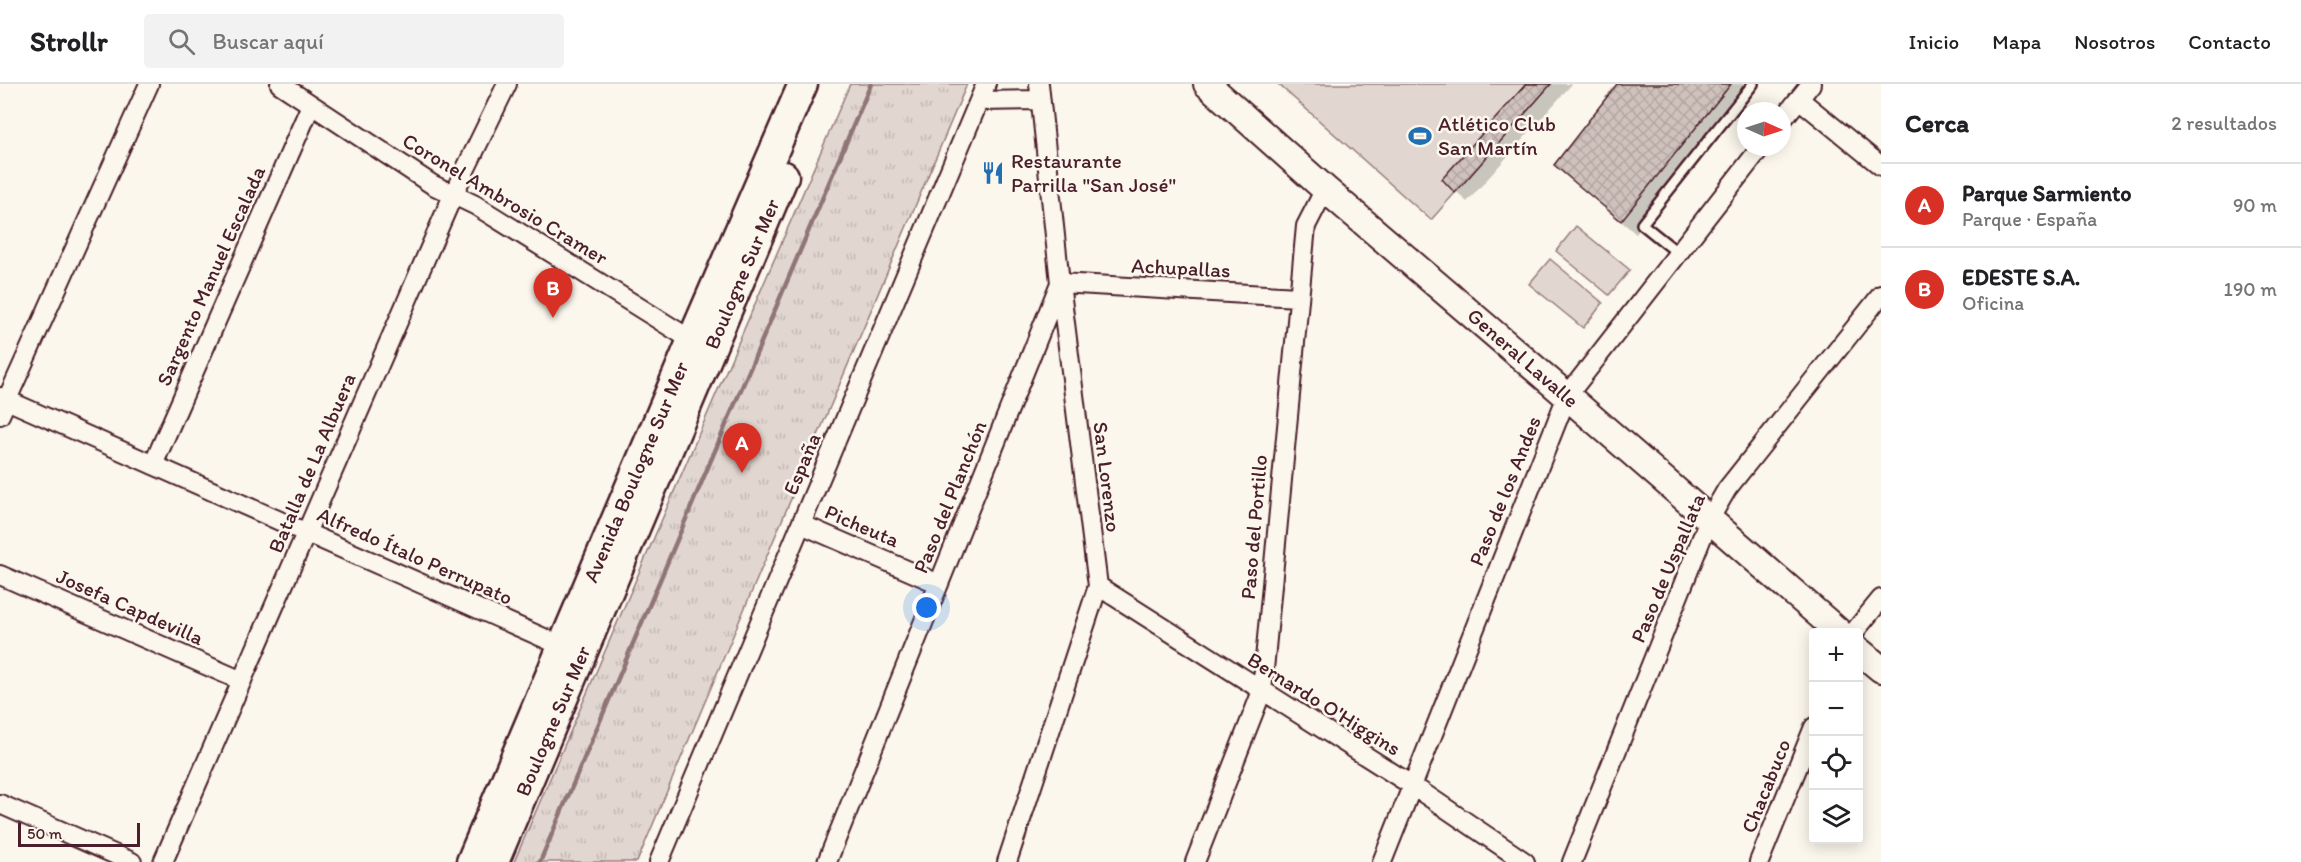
<!DOCTYPE html>
<html lang="es">
<meta charset="utf-8">
<style>
:root{--surface:#fff;--page:#f2f2f2;--text:#202124;--muted:#757577;--line:#e0e0e0;--accent:#d93025}
body{margin:0;font-family:Itim,sans-serif;background:var(--page);color:var(--text)}
.controls{position:absolute;right:18px;bottom:18px;display:grid;overflow:hidden;border-radius:6px;box-shadow:0 3px 15px #0003}
.controls button{width:54px;height:54px;display:grid;place-items:center;padding:0;border:0;border-bottom:2px solid var(--line);background:var(--surface);color:var(--text);font:30px sans-serif}
.compass{position:absolute;left:1737px;top:18px;width:54px;height:54px;border-radius:50%;background:var(--surface);box-shadow:0 3px 15px #0003;rotate:93deg}
.scale{position:absolute;left:18px;bottom:15px;width:122px;box-sizing:border-box;padding-left:6px;border:3px solid #4a1f2b;border-top:0;font-size:16px;line-height:21px;white-space:nowrap;color:#4a1f2b;-webkit-text-stroke:4px #fbf7ec;paint-order:stroke}
.you{position:absolute;left:927px;top:524px;width:21px;height:21px;margin:-15px;border:4px solid #fff;border-radius:50%;background:#1a73e8;box-shadow:0 0 0 9px #1a73e833}
.badge{display:grid;place-items:center;width:39px;height:39px;border-radius:50%;background:var(--accent);color:#fff;font-size:20px;font-weight:700}
.pin{position:absolute;translate:-50% -50px;filter:drop-shadow(0 2px 3px #0008)}
.pin::after{content:'';position:absolute;top:32px;width:21px;height:18px;background:inherit;clip-path:polygon(0 0,100% 0,50% 100%)}
.list{margin:0;padding:0;list-style:none}
h2{display:flex;justify-content:space-between;align-items:center;height:78px;margin:0;padding:0 24px;font-size:26px}
h2 small{font-size:20px;font-weight:400;color:var(--muted)}
.list li{display:grid;grid-template-columns:39px 1fr auto;gap:18px;align-items:center;box-sizing:border-box;height:84px;padding:0 24px;border-top:2px solid var(--line)}
.list b{display:block;font-size:22px;white-space:nowrap}
.list p{margin:0;font-size:20px;white-space:nowrap;color:var(--muted)}
.list em{font-size:20px;font-style:normal;color:var(--muted)}
.icon{flex:none;width:33px;height:33px;fill:none;stroke:currentColor;stroke-width:2;stroke-linecap:round;stroke-linejoin:round}
.map{position:relative;flex:none;width:1881px;height:778px;overflow:hidden}
header{display:flex;align-items:center;gap:36px;box-sizing:border-box;height:84px;padding:0 30px;background:var(--surface);border-bottom:2px solid var(--line)}
header strong{font-size:28px}
nav{display:flex;gap:33px;margin-inline-start:auto;font-size:21px}
.search{width:420px;height:54px;background:var(--page);display:flex;align-items:center;gap:15px;box-sizing:border-box;padding:0 21px;border-radius:6px;color:var(--muted);font-size:22px}
main{display:flex}
aside{flex:1;background:var(--surface)}
.map>svg:first-child{display:block}
.grass{fill:#e2d7d0;stroke:#967b7e;stroke-width:1.5}
.park{fill:url(#park-tufts);stroke:#967b7e;stroke-width:1.5}
.shadow{fill:#0003}
.lines{fill:none;stroke-linecap:round;stroke-linejoin:round}
.stream{stroke:#907477;stroke-width:4.5}
.building{fill:url(#building-cross-hatch);stroke:#4a1f2b;stroke-width:1.5}
.service-casing{stroke:#4a1f2b;stroke-width:14}
.minor-casing{stroke:#4a1f2b;stroke-width:22}
.secondary-casing{stroke:#4a1f2b;stroke-width:30}
.primary-casing{stroke:#4a1f2b;stroke-width:33}
.service{stroke:#fbf7ec;stroke-width:9}
.minor{stroke:#fbf7ec;stroke-width:18}
.secondary{stroke:#fbf7ec;stroke-width:26}
.primary{stroke:#fbf7ec;stroke-width:28}
.labels{text-anchor:middle;stroke-width:5;stroke-linejoin:round;paint-order:stroke}
.poi-label{font-size:21px;fill:#4a1f2b;stroke:#fbf7ec;text-anchor:start}
.street-label{font-size:21px;fill:#4a1f2b;stroke:#fbf7ec}
</style>
<header>
<strong>Strollr</strong>
<div class="search"><svg class="icon" aria-label="search" viewBox="0 0 24 24"><circle cx="10" cy="10" r="6"/><path d="M15 15l6 6"/></svg>Buscar aquí</div>
<nav><a>Inicio</a><a>Mapa</a><a>Nosotros</a><a>Contacto</a></nav>
</header>
<main>
<div class="map">
<svg width="1881" height="778" viewBox="0 0 1881 778">
<defs>
<pattern id="park-tufts" width="24" height="20" patternUnits="userSpaceOnUse" patternTransform="scale(1.5)"><rect width="24" height="20" fill="#e2d7d0"/><path d="M3 7l-1-3M5 7V3M7 7l1-3M15 17l-1-3M17 17v-4M19 17l1-3" fill="none" stroke="#c3b8b3"/></pattern>
<pattern id="building-cross-hatch" width="8" height="8" patternUnits="userSpaceOnUse" patternTransform="scale(1.5)"><rect width="8" height="8" fill="#cfc2bc"/><path d="M0 0l8 8M0 8l8-8" fill="none" stroke="#b3a6a2"/></pattern>
</defs>
<rect width="100%" height="100%" fill="#fbf7ec"/>
<filter id="ink" filterUnits="userSpaceOnUse"><feTurbulence type="fractalNoise" baseFrequency=".0167" numOctaves="2"/><feDisplacementMap in="SourceGraphic" scale="12" xChannelSelector="R" yChannelSelector="G"/><feConvolveMatrix kernelMatrix="1 2 1 2 8 2 1 2 1" color-interpolation-filters="sRGB"/></filter>
<g filter="url(#ink)">
<!-- grass -->
<path class="grass" d="M1278,0H1551L1431,136Z
M1576,142L1630,186L1609,211L1556,167Z
M1550,175L1603,219L1583,244L1529,200Z"/>
<!-- park -->
<path class="park" d="M850,0H967L637,778H514Z"/>
<!-- shadow -->
<path class="shadow" d="M1528,0H1572L1467,118L1444,95Z
M1619,0H1757L1636,150L1556,81Z"/>
<g class="lines">
<!-- stream -->
<path class="stream" d="M540,778L871,0"/>
</g>
<!-- building -->
<path class="building" d="M1526,0H1551L1455,109L1442,95Z
M1617,0H1731L1621,137L1554,81Z"/>
<g class="lines">
<!-- service casing -->
<g class="service-casing">
<path id="service" d="M1678,169L1642,140L1753,0"/>
</g>
<!-- minor casing -->
<g class="minor-casing">
<path id="minor" d="M280,0L433,101L475,121L701,262
M1799,15L1881,82
M979,17L1040,16
M1782,36L1811,0
M0,313L571,566
M0,331L149,0
M153,381L311,21
M801,440L939,500
M0,491L242,597
M1098,502L1413,702L1525,778
M1854,548L1881,515
M0,720L132,778
M163,778L453,111L507,0
M659,778L986,0
M827,778L1060,199L1298,213
M1007,778L1098,502L1060,199L1039,0
M1195,778L1262,607L1306,142L1325,105
M1382,778L1567,312L1761,63
M1572,778L1709,436L1727,405L1881,211
M1759,778L1814,643"/>
</g>
<!-- secondary casing -->
<g class="secondary-casing">
<path id="secondary" d="M1207,0L1325,105L1567,312L1839,548
M1858,566L1881,585"/>
</g>
<!-- primary casing -->
<g class="primary-casing">
<path id="primary" d="M471,778L692,256L803,0
M494,778L784,92"/>
</g>
<!-- service -->
<use href="#service" class="service"/>
<!-- minor -->
<use href="#minor" class="minor"/>
<!-- secondary -->
<use href="#secondary" class="secondary"/>
<!-- primary -->
<use href="#primary" class="primary"/>
</g>
</g>
<!-- icons -->
<defs>
<g id="stadium-bare" transform="scale(1.8)"><path d="M0-5a6.5 5 0 1 0 0 10a6.5 5 0 1 0 0-10ZM-3.5-1.8h7v3.6h-7Z" fill="#1f6fb2" stroke="#fbf7ec" stroke-width="2.5" paint-order="stroke"/></g>
<g id="restaurant-bare" transform="scale(1.8)"><path d="M-5-6h1v4h1v-4h1v4h1v-4h1v5L-1.5 .5V6h-2V.5L-5-1ZM5-6V6H3V1.5H1.5Q1.5-4 5-6Z" fill="#1f6fb2" stroke="#fbf7ec" stroke-width="2.5" paint-order="stroke"/></g>
</defs>
<g fill-rule="evenodd">
<use href="#stadium-bare" x="1420" y="52"/>
<use href="#restaurant-bare" x="993" y="89"/>
</g>
<g class="labels">
<!-- poi labels -->
<g class="poi-label">
<text x="1438" y="47">Atlético Club<tspan x="1438" dy="24">San Martín</tspan></text>
<text x="1011" y="84">Restaurante<tspan x="1011" dy="24">Parrilla "San José"</tspan></text>
</g>
<!-- street labels -->
<g class="street-label">
<text transform="translate(505 115) rotate(31)" y="7">Coronel Ambrosio Cramer</text>
<text transform="translate(1181 184) rotate(3)" y="7">Achupallas</text>
<text transform="translate(742 190) rotate(-67)" y="7">Boulogne Sur Mer</text>
<text transform="translate(211 192) rotate(-66)" y="7">Sargento Manuel Escalada</text>
<text transform="translate(1523 274) rotate(41)" y="7">General Lavalle</text>
<text transform="translate(312 379) rotate(-67)" y="7">Batalla de La Albuera</text>
<text transform="translate(802 380) rotate(-67)" y="7">España</text>
<text transform="translate(636 388) rotate(-67)" y="7">Avenida Boulogne Sur Mer</text>
<text transform="translate(1107 393) rotate(83)" y="7">San Lorenzo</text>
<text transform="translate(1505 407) rotate(-68)" y="7">Paso de los Andes</text>
<text transform="translate(950 413) rotate(-68)" y="7">Paso del Planchón</text>
<text transform="translate(862 442) rotate(23)" y="7">Picheuta</text>
<text transform="translate(1254 443) rotate(-85)" y="7">Paso del Portillo</text>
<text transform="translate(415 472) rotate(24)" y="7">Alfredo Ítalo Perrupato</text>
<text transform="translate(1668 484) rotate(-67)" y="7">Paso de Uspallata</text>
<text transform="translate(130 523) rotate(24)" y="7">Josefa Capdevilla</text>
<text transform="translate(1324 620) rotate(32)" y="7">Bernardo O'Higgins</text>
<text transform="translate(553 637) rotate(-67)" y="7">Boulogne Sur Mer</text>
<text transform="translate(1766 702) rotate(-68)" y="7">Chacabuco</text>
</g>
</g>
</svg>
<div class="controls">
<button>+</button>
<button>−</button>
<button><svg class="icon" aria-label="locate" viewBox="0 0 24 24"><circle cx="12" cy="12" r="6"/><path d="M12 2v4M12 18v4M2 12h4M18 12h4"/></svg></button>
<button><svg class="icon" aria-label="layers" viewBox="0 0 24 24"><path d="M12 4l9 5-9 5-9-5zM3 14l9 5 9-5"/></svg></button>
</div>
<svg class="compass" viewBox="-18 -18 36 36"><path d="M0-13l5 13h-10z" fill="#e53935"/><path d="M0 13l5-13h-10z" fill="#757577"/></svg>
<div class="scale">50 m</div>
<div class="you"></div>
<div class="pin badge" style="left:742px;top:389px">A</div>
<div class="pin badge" style="left:553px;top:234px">B</div>
</div>
<aside>
<h2>Cerca<small>2 resultados</small></h2>
<ul class="list">
<li><span class="badge">A</span><div><b>Parque Sarmiento</b><p>Parque · España</p></div><em>90 m</em></li>
<li><span class="badge">B</span><div><b>EDESTE S.A.</b><p>Oficina</p></div><em>190 m</em></li>
</ul>
</aside>
</main>
